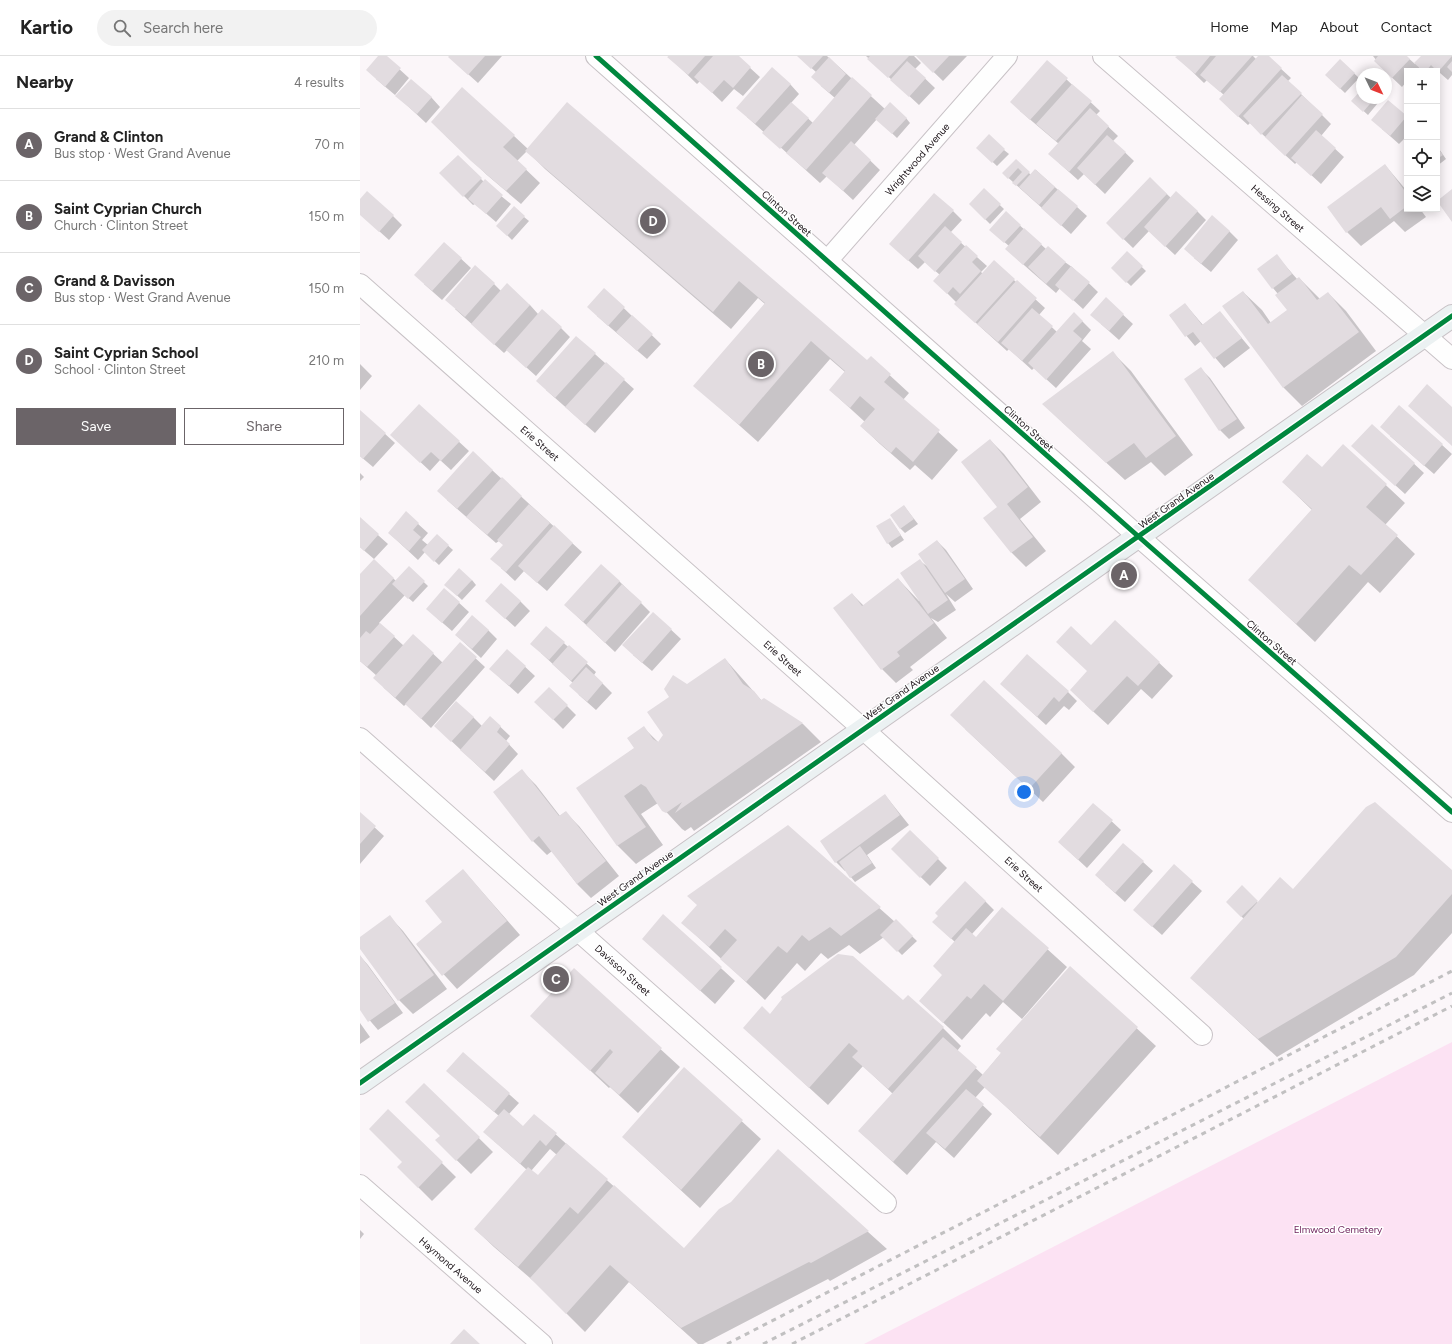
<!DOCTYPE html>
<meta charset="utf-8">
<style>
:root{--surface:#fff;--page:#f2f2f2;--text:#222;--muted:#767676;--line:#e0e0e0;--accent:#6b6468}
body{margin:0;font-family:Figtree,sans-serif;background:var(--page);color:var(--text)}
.controls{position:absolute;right:12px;top:12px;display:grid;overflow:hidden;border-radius:0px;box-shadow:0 2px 10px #0003}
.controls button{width:36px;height:36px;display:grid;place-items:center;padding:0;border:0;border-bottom:1px solid var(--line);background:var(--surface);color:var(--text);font:20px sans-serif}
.compass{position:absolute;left:996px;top:12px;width:36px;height:36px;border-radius:50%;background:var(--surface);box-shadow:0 2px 10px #0003;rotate:133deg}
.you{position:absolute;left:664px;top:736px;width:14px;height:14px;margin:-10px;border:3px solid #fff;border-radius:50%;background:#1a73e8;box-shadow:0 0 0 6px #1a73e833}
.badge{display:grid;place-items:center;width:26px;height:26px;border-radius:50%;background:var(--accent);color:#fff;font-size:13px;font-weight:700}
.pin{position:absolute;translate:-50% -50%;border:2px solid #fff;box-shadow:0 1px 4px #0006}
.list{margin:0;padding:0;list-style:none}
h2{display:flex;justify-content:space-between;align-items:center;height:52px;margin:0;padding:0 16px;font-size:17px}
h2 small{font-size:13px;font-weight:400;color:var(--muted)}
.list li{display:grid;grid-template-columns:26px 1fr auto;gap:12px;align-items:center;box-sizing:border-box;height:72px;padding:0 16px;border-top:1px solid var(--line)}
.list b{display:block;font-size:15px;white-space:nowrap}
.list p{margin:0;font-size:13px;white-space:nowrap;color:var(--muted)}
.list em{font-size:13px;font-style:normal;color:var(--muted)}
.actions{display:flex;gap:8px;padding:12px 16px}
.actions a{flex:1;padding:9px 0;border:1px solid var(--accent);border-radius:0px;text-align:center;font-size:14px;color:var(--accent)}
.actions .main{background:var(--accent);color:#fff}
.icon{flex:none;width:22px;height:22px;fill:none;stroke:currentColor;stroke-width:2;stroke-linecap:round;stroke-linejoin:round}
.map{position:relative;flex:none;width:1092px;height:1288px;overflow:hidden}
header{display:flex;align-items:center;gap:24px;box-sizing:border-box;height:56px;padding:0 20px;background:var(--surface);border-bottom:1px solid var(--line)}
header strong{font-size:19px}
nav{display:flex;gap:22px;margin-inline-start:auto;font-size:14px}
.search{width:280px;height:36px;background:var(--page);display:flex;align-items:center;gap:10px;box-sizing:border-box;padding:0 14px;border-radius:22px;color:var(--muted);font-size:15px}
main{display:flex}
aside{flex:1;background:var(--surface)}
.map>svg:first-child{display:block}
.green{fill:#fce2f3}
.shadow{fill:#0003;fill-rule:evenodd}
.building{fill:#e2dce0}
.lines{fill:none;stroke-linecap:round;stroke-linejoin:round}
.street-casing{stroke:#c8c2c6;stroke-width:22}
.secondary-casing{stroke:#c8c2c6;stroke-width:24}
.street{stroke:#fefefe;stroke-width:20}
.secondary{stroke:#ebf1f2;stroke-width:22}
.rail{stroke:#c1c0c1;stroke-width:3;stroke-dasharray:5 5;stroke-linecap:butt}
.cycleway-casing{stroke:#fff;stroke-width:8}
.cycleway{stroke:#00873e;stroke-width:5}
.labels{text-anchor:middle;stroke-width:3;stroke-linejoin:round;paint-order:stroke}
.street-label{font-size:10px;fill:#1d151a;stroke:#fff}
.park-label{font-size:10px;fill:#71275f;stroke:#fff}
</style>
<header>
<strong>Kartio</strong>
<div class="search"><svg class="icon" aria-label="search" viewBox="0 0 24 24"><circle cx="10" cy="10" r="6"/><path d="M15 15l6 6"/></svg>Search here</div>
<nav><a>Home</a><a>Map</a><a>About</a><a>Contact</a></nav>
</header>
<main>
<aside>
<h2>Nearby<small>4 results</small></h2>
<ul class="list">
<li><span class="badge">A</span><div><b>Grand &amp; Clinton</b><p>Bus stop · West Grand Avenue</p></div><em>70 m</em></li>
<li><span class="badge">B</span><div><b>Saint Cyprian Church</b><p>Church · Clinton Street</p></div><em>150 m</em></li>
<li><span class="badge">C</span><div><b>Grand &amp; Davisson</b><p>Bus stop · West Grand Avenue</p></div><em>150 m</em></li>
<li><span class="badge">D</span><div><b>Saint Cyprian School</b><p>School · Clinton Street</p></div><em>210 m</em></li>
</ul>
<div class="actions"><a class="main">Save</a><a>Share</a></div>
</aside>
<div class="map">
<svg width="1092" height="1288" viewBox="0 0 1092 1288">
<rect width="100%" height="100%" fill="#fbf6f9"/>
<!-- green -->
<path class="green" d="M1092,986V1288H504Z"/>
<!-- shadow -->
<path class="shadow" d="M20,0H25L49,22L35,39L16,23Z
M90,0H142L118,27L99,10Z
M308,0H377L400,21L383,40L374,33L362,46L340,25L337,28Z
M438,0H467L525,53L546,62L550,67L537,82L517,63L494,89L520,114L493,144L467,120L460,127L387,61L430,28L439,38L431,47L453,67L475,42L461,30L456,16Z
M506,0H554L561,7L555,13L575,32L559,49Z
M557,0H607L583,25Z
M818,0H893L896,3L899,0H907L931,22L928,25L971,68L961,80L984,101L961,128L937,106L935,108L890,67L888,69L869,52L864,39L847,24L844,27L817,1Z
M1013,0H1046L1055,8L1062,0H1092V19L1088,24L1080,17L1077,21V15H1064L1060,11L1056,15H1047V25L1042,31L1024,14Z
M980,4L999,22L985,37L966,19Z
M687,5L740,55L736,59L758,80L753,85L774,105L745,138L724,118L718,124L699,107V88L660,55Z
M1002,34V42H1022L1008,59L997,49Z
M37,40L71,41L80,51L66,67Z
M1028,46L1047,62V80L1039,88L1022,73Z
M207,48L507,306L511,302L549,337L543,344L598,394L572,424L555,409L550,414L520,388L501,370L505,366L470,334L485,316L470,303L398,386L335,330L405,248L398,242L371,273L185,113L167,95L157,105L180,127L161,148L127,119L86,80H154L168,93Z
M1077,90L1086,103L1077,110Z
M644,94L649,98L637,110L622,96Z
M98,100L124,126L151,148L136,166L115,148L113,149L81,117Z
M656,104L671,119L676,114L727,160L711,178L643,117Z
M1025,109L1047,135V153H1060L1066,161L1045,176L1034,165L1001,190L987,176Z
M790,122L811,142L837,155L846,164L815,199L789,175L773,192L747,167Z
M624,134L644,153L630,168L610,148Z
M0,145L33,160L42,169L29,184L0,158Z
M593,155L602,164L590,177L627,210L621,216L623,218L634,206L685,252L679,259L697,276L722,265L731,274L722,285L731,293L696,332L674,312L672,314L649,293L647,295L605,257L597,247L584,234L580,219L565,206L558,213L540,197Z
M646,157L686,193L712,211L738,236L723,253L700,232L696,237L673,217L656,202L649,190L635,178Z
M164,161L169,165L152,184L142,174Z
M869,175L878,184L851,216L834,202Z
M84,187L111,212L82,244L64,228Z
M767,197L786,215L771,230L752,212Z
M917,200L937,223L939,222L960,243L968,237L986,255L1016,295L942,350L924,332L864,251L883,236L902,254L911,267L928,254L918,238L913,232Z
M134,228L141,235L170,249L178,258L201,272L210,281L176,320L147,294L144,297L95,253Z
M244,233L301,288L287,303L237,260Z
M746,243L773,268L759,284L741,268Z
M825,248L843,269L860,256L890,292L864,312L841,285L835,290L810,260Z
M216,281L274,333L235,377L186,334Z
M753,297L771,315L833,399L805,420L791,406L765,424L702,366Z
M0,308L12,320L0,334Z
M841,313L850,322L885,372L869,383L860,374Z
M59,349L109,395L91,414L80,404L70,415L41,388Z
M1039,350L1092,398L1074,418L1030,380Z
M0,355L35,387L13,411L0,400Z
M1012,369L1064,417L1045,438L1002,399Z
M630,384L644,398L681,446L660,463L686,495L666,511L652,497L625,463L639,451Z
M983,389L1045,447L1025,469L1055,498L1020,537L1008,526L955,586L889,524L952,454L923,426L962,412Z
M132,414L222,496L187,535L164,515L155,525L141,512L144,489L139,485L136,487L87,444Z
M0,417L4,421L0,425Z
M544,450L558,468L545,477L540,472Z
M46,457L68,477L62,484L68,489L77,480L93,494L79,509L65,496L58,504L29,477Z
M0,463L28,488L14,503L0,491Z
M530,463L544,484L532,492L528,487Z
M577,485L586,494L613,533L595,546L586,538L596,554L578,566L571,562L587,582L550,611L553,614L536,627L522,613L492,538L504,550L538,523L559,545L560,505L568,511Z
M14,504L36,525L49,512L68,530L53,546L45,539L19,567L44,590L53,579L83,607L100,588L125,611L71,672L46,648L44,650L24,632L17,620L0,605V520Z
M112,524L116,529L102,544L90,533Z
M259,525L290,556L255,596L205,549Z
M84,533L109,556L92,575L77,562Z
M160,545L170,555L155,571L136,554Z
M293,557L321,583L292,615L273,599Z
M755,565L813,620L792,643L781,633L748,669L725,648L731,591Z
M186,571L236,616L234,619L252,637L236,654L219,639L213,627L181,597Z
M128,574L137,583L121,602L96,579Z
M147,594L175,620L158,638L140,622Z
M365,603L402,645L404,644L443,668L461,686L334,775L331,771L325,775L322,773L298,747L281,758L303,789L276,808L258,790L218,732L275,692L284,672L299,687L304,679L310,641Z
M189,632L216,659L203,673L176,646Z
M708,636L717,645L709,654L704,650L686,669L651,637Z
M113,661L122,670L130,661L150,680L146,685L158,698L134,725L85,679Z
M605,673L701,697L715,711L683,746Z
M162,715L176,729L200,760L205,756L219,770L259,820L231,842L217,828L192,795L187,799L173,785Z
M525,739L549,769L507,799L516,812L495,826L486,815H485L476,806Z
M733,748L761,774L727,812L699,786Z
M0,758L24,780L0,808Z
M428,771L535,866L536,865L557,885L542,899L524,881L500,898L489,889L468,903L461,897L445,915L437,907L405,944L323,867Z
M550,775L587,812L570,830L532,793Z
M783,806L793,815L765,846L745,828Z
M814,810L842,835L802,879L784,863Z
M103,814L160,879L97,933L57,889L84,866Z
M1092,816V877L1054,919L917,1001L831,922L884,863L867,846L882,830L898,847L933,834Z
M625,845L634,854L612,878L616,882L642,852L707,911L662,963L643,946L630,961L626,957L602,984L560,945L583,919L595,886L583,875L579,860Z
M304,860L375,925L355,948L283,883Z
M30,861L43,875L87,933L53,958L39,944L0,891V883Z
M0,900L8,909L43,957L18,974L0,953Z
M711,912L796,990L698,1099L625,1031L615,1042L632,1058L594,1102L576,1086L547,1119L499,1075L533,1038L503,1010L468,1049L384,972L410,959L543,946L583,972L601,990L597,995L623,1019Z
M214,914L320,1011L278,1057L250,1031L249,1032L172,960Z
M0,967L10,981L0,988Z
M103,997L159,1047L149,1058L163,1071L174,1059L324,1193L372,1147L418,1095L527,1193L470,1225L468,1223L343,1288H338L269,1226L225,1276L177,1228L134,1191L115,1173L167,1114L134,1085L139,1060L97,1024ZM190,1093L197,1099L178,1121L171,1115Z
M325,1013L401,1083L340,1152L263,1081Z
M64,1028L133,1096L111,1118L76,1084L81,1080Z
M28,1054L96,1121L72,1145L38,1111L44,1106Z
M0,1174L4,1178L0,1183Z"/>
<!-- building -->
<path class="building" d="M18,0H27L41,12L25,31L6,14Z
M89,0H125L108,19L88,1Z
M309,0H345L328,19L307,1Z
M353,0H379L391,11L373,32L364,24L352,37L334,21Z
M437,0H463L451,13Z
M510,0H549L528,22L507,3Z
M556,0H589L573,17Z
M817,0H850L835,18L815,1Z
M856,0H892L860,36L840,19Z
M898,0H909L922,12L878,61L859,43Z
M1018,0H1047L1050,3L1032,22L1014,5Z
M1061,0H1092L1078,16L1071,9L1066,15H1063L1054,7Z
M469,1L486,18L469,37L451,21Z
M980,3L995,17L980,33L965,19Z
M687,4L708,22L670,64L650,46Z
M547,5L566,22L549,41L530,24Z
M1092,5V16L1087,11Z
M412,11L431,28L395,68L376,52Z
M922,19L942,37L901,79L883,60Z
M492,21L512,39L446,114L426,97Z
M51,23L72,41L57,58L35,40Z
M712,28L732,45L696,85L676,68Z
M102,31L155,79L143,91L167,113L146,135L111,105L71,66Z
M1002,33V42H1015L1003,56L991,45Z
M942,39L963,58L925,100L905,81Z
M1028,44L1047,60L1030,80L1011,64Z
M207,46L507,304L511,300L531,318L524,326L580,374L553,406L536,391L531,397L500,370L515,353L500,340L490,352L469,334L485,315L451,285L379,369L333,330L405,247L379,225L353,256L165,95Z
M431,46L449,62L420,93L402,77Z
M530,46L547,62L532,78L515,63Z
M730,52L749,70L709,116L688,98Z
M956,74L976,92L951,120L931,102Z
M629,78L645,93L632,107L616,92Z
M747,79L766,96L735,129L717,112Z
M491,85L511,104L483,135L462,117Z
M1077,91L1083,99L1077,103Z
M98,99L122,122L103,141L79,117Z
M656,103L670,116L656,130L652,127L662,116L658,112L648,123L642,117Z
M1025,108L1047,138V150L1030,163L1021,151L986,177L967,151Z
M675,113L695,131L679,149L659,131Z
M790,121L807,138L763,184L746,167Z
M125,123L143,139L126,158L108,143Z
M624,132L641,148L625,164L609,148Z
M698,133L718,150L701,170L681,152Z
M1092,133V166L1077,145Z
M7,135L34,159L19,176L0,159V143Z
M816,135L838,155L805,191L784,171Z
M574,137L594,154L548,205L529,188Z
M154,150L165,160L147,180L136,170Z
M646,155L661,169L644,187L629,174Z
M852,159L870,175L841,208L824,193Z
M585,170L602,186L575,216L558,200Z
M664,172L682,188L663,209L645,193Z
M84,186L102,202L72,235L54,219Z
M606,189L618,200L612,206L621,215L600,238L593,231L587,238L573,225Z
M688,190L706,206L686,228L668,211Z
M767,195L783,210L766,227L751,212Z
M917,198L932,218L912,233L897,213Z
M634,204L655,223L615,267L594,248Z
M115,209L135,227L105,261L85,244Z
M711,210L730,226L713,245L695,229Z
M939,221L957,244L968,236L999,276L923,332L862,250L883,235L908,268L927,254L915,239Z
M657,224L677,242L638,286L617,268Z
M147,227L170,249L134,289L111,268Z
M244,232L265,251L248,270L227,251Z
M746,241L764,258L749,275L730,259Z
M825,247L842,269L860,255L882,282L854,303L833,276L825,281L809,259Z
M672,252L693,270L662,305L641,287Z
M182,253L202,271L166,312L146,294Z
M714,256L723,265L713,275L722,283L686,324L668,307Z
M272,259L293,278L277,295L256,276Z
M216,280L236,297L195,342L176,325Z
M753,295L816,380L786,402L774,387L746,407L682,348Z
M246,306L265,323L225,369L205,351Z
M841,311L877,363L859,375L824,323Z
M1067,328L1092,351V390L1048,350Z
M59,348L100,385L81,405L71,396L60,407L30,379Z
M1039,349L1083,388L1064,410L1020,371Z
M0,354L26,377L3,403L0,400Z
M1012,368L1055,407L1035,430L991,390Z
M630,383L668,431L647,448L673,481L651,497L623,462L637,451L601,406Z
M983,388L1027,428L1006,451L1038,479L1001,519L989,509L936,568L888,524L952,453L922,426L947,398L962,411Z
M113,395L133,414L97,453L77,435Z
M142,421L162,440L127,479L106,461Z
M169,448L190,467L146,516L130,503L143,489L137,484Z
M544,449L554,463L540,473L530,459Z
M46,455L59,467L53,474L61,481L49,495L28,477Z
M0,461L19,478L4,495L0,491Z
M530,462L541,479L527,488L516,470Z
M194,469L213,487L177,527L158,510Z
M77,478L89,489L74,506L62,494Z
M577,484L605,523L585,537L558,498Z
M14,503L34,522L0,560V518Z
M560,503L588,544L568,558L540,517Z
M241,508L260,525L223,566L204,549Z
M49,510L65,525L48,543L32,528Z
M99,512L112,524L97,540L84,529Z
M538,522L574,567L537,596L540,600L521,614L473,552L492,537L502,550Z
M141,527L161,545L145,563L125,545Z
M262,528L282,546L245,587L226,569Z
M84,532L100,546L82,567L66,553Z
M293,556L312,573L282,607L262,589Z
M112,559L129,574L112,593L95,579Z
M755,564L800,606L778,630L767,620L733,656L710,634L727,615L696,586L711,570L731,589Z
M20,567L35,580L7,611L0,605V582L6,575L10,578Z
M186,570L205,586L189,604L170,588Z
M53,578L74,597L35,642L13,622Z
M100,586L117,601L61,663L45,648Z
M209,589L228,606L211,625L192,608Z
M147,593L166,610L149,630L129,613Z
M667,598L709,635L699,646L694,641L677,661L640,628Z
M365,602L383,628L394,635L401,644L404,642L443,667L315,757L322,746L306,757L302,755L286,731L281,728L264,740L286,771L257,790L216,732L274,692L267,682L284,670L293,683L298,686L303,679L287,656L309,641L304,633L313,619L327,628Z
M226,611L243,627L227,646L209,630Z
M624,624L702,697L669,733L590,659Z
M189,631L208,649L193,664L174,646Z
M96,645L114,661L91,686L74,670Z
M130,660L141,670L137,676L150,688L125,716L100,694Z
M162,713L199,760L206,755L246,805L217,828L179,780L172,786L133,736Z
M525,738L540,759L475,807L460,785Z
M1015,746L1092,814V838L1036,901L898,983L830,922L920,821L933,833L1006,751Z
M733,747L753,764L718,804L698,786Z
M0,756L16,770L0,788Z
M428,769L521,851L481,880L470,871L449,885L442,879L427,897L418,890L386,926L360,903L377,884L365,873L349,891L321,867L337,849L327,840Z
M550,774L579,802L560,822L531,793Z
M763,787L784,805L755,837L735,819Z
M500,790L512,807L490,822L479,806Z
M814,808L833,825L792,871L773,854Z
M103,813L147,865L82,920L56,888L82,866L65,845Z
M605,825L626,845L591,883L572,866L578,860L575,857Z
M882,829L898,845L881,861L866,846Z
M642,851L689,892L643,945L624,928L611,943L607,940L583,967L559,945L582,919L573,910L606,872L616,881Z
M303,858L362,911L340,935L282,883Z
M30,859L74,919L38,945L0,893V881Z
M536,863L553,880L537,896L520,879Z
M478,898L493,900L543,944L548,939L584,971L528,1033L492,1001L498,995L489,987L449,1032L383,972L402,950L410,958L422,943L421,941Z
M0,899L35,947L8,966L0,954Z
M710,910L778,971L680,1081L617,1025L641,997L636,993Z
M214,912L302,992L259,1039L235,1017L253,996L250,993L230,1015L170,960Z
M583,981L617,1011L533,1106L498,1075Z
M103,996L150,1037L134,1056L86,1015Z
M324,1011L383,1064L321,1134L262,1081Z
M64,1027L120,1081L96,1105L75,1084L80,1080L45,1046Z
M606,1033L624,1048L585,1093L566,1077Z
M28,1053L83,1106L58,1132L37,1111L42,1106L9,1073Z
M144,1053L163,1070L174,1058L197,1077L186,1090L180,1084L160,1108L123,1076Z
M206,1087L248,1123L218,1158L210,1151L158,1211L114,1173L168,1111L178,1119Z
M418,1093L509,1175L451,1207L449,1206L321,1272L250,1209L206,1258L170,1222L254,1129L324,1192L359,1153L371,1146Z
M104,1273L120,1288H90Z"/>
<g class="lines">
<!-- street casing -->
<g class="street-casing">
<path id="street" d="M236,0L779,481L1092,756
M743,0L1092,303
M467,205L647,0
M0,228L503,673L842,979
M0,682L526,1147
M0,1129L182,1288"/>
</g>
<!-- secondary casing -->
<g class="secondary-casing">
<path id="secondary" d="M0,1027L1092,260"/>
</g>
<!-- street -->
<use href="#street" class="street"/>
<!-- secondary -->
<use href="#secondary" class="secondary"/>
<!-- rail -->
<path class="rail" d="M367,1288L1092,915
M403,1288L1092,937
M432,1288L1092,950"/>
<!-- cycleway casing -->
<g class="cycleway-casing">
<path id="cycleway" d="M236,0L779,481L1092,756
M0,1027L1092,260"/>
</g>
<!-- cycleway -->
<use href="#cycleway" class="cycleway"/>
</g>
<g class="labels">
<!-- street labels -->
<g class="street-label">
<text transform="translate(557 103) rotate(-49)" y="4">Wrightwood Avenue</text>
<text transform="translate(918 152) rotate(41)" y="4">Hessing Street</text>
<text transform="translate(427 157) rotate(42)" y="4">Clinton Street</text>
<text transform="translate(669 372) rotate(42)" y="4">Clinton Street</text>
<text transform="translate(180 387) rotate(41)" y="4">Erie Street</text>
<text transform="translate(816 444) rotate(-35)" y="4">West Grand Avenue</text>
<text transform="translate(912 586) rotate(41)" y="4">Clinton Street</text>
<text transform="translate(423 602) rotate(42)" y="4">Erie Street</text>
<text transform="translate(541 636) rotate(-35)" y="4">West Grand Avenue</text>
<text transform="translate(664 818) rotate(42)" y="4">Erie Street</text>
<text transform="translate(275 822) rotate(-35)" y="4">West Grand Avenue</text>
<text transform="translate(263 914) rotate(42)" y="4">Davisson Street</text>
<text transform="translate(91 1209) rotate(41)" y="4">Haymond Avenue</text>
</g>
<!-- park labels -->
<g class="park-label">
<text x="978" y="1177">Elmwood Cemetery</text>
</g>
</g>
</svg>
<div class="controls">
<button>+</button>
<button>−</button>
<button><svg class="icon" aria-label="locate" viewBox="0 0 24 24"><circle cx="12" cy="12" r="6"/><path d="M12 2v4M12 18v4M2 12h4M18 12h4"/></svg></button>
<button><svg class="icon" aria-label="layers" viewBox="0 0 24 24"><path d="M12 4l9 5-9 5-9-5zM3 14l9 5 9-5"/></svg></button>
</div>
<svg class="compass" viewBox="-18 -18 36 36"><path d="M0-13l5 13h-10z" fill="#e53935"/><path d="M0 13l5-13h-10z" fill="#767676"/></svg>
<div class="you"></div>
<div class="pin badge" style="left:764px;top:519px">A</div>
<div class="pin badge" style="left:401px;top:308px">B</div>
<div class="pin badge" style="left:196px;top:923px">C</div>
<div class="pin badge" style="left:293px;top:165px">D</div>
</div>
</main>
